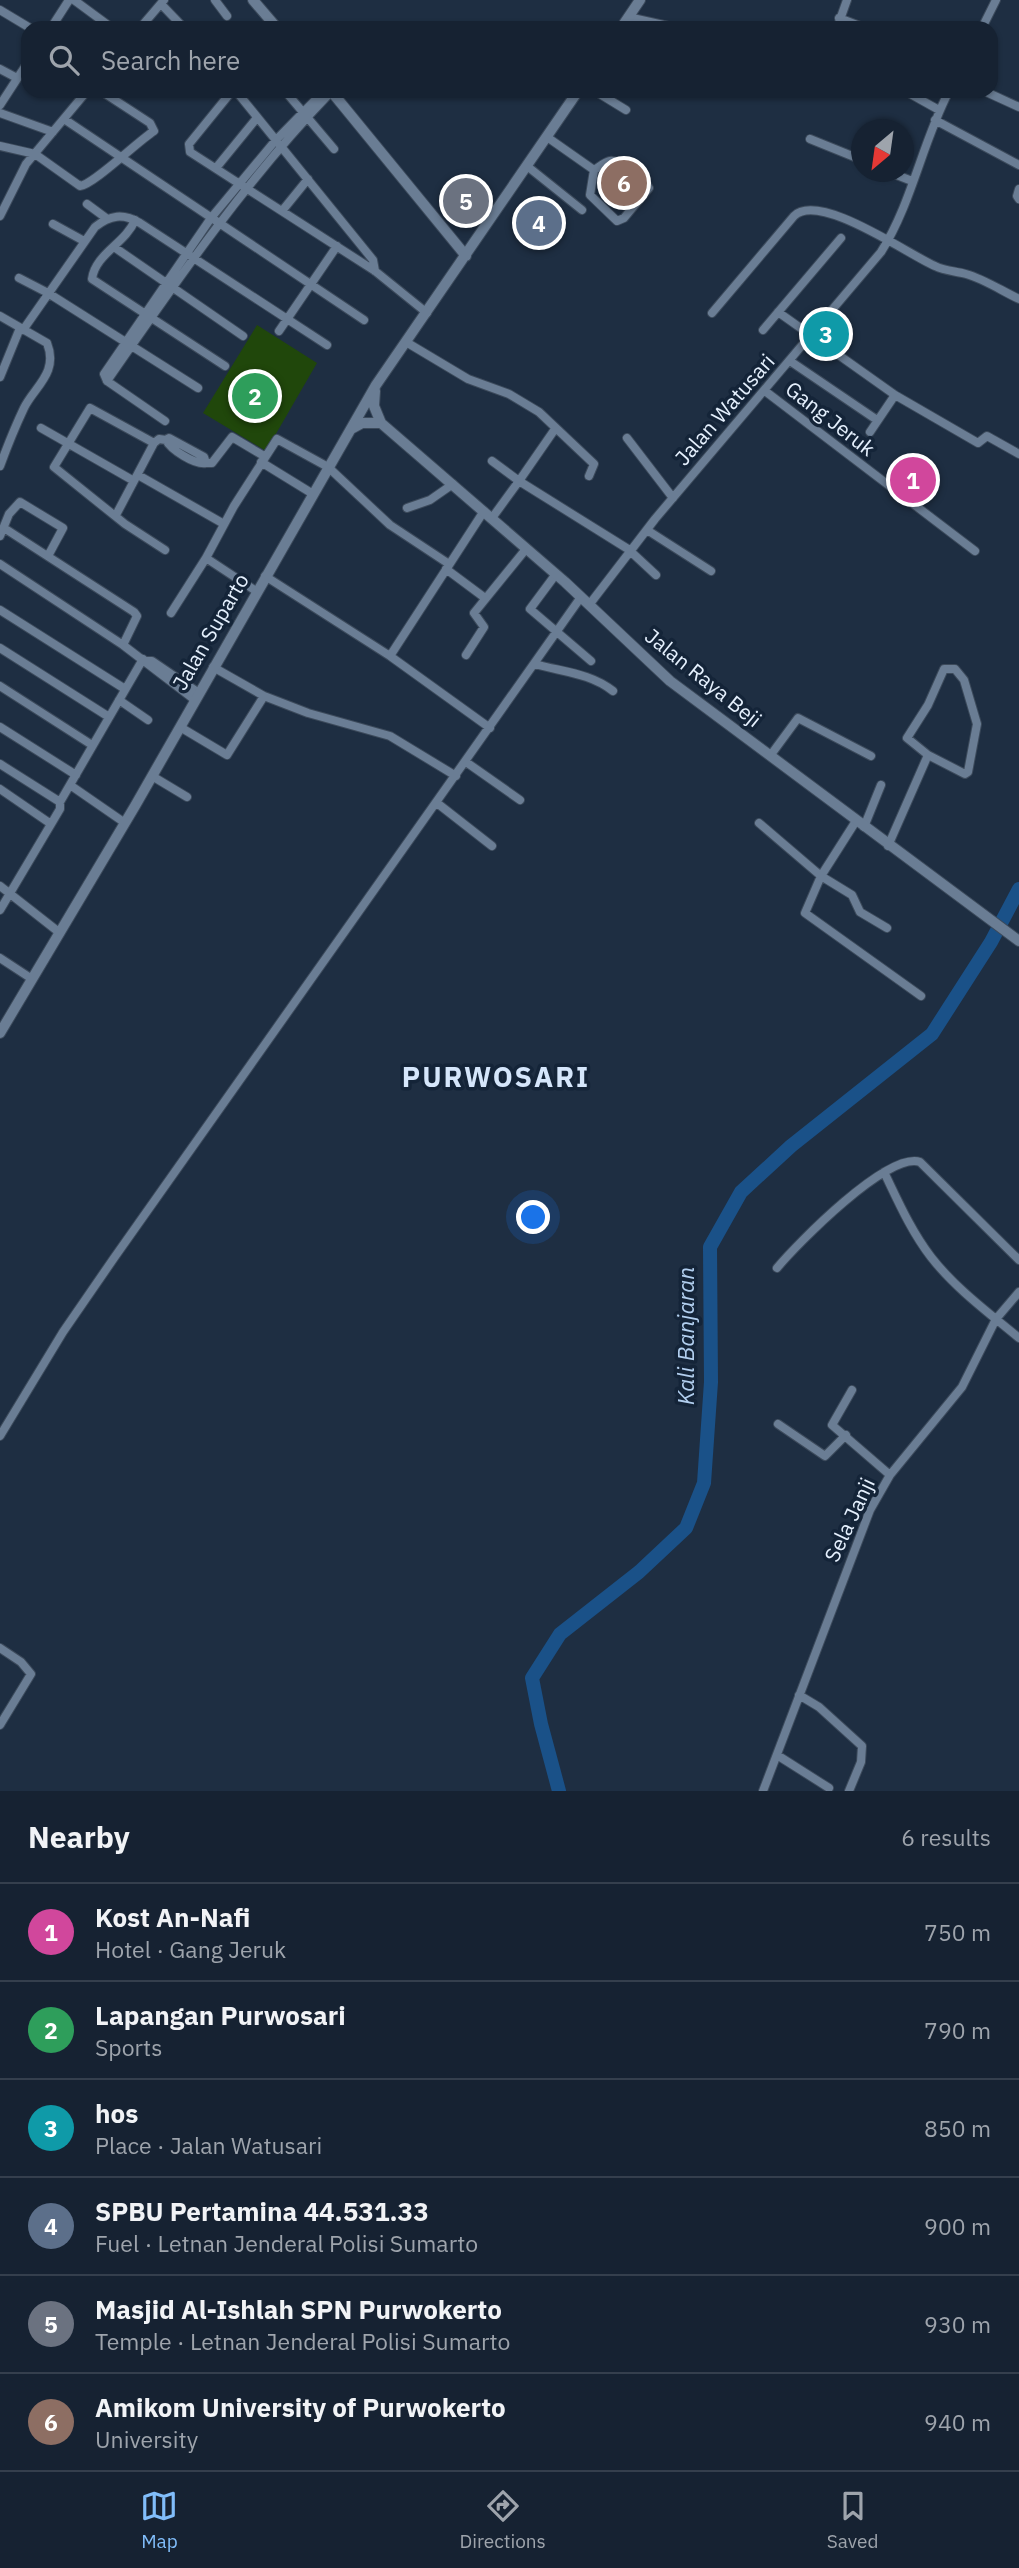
<!DOCTYPE html>
<meta charset="utf-8">
<style>
:root{--surface:#162232;--page:#232f3e;--text:#f1f3f6;--muted:#9ea4ac;--line:#353f4d;--accent:#81bdfa}
body{margin:0;font-family:"IBM Plex Sans",sans-serif;background:var(--page);color:var(--text)}
.compass{position:absolute;left:851px;top:119px;width:63px;height:63px;border-radius:50%;background:var(--surface);box-shadow:0 2px 5px #0004;rotate:209deg}
.you{position:absolute;left:534px;top:1218px;width:24px;height:24px;margin:-18px;border:5px solid #fff;border-radius:50%;background:#1a73e8;box-shadow:0 0 0 10px #1a73e833}
.badge{display:grid;place-items:center;width:46px;height:46px;border-radius:50%;background:var(--accent);color:#fff;font-size:23px;font-weight:700}
.pin{position:absolute;translate:-50% -50%;border:4px solid #fff;box-shadow:0 2px 7px #0006}
.list{margin:0;padding:0;list-style:none}
h2{display:flex;justify-content:space-between;align-items:center;height:91px;margin:0;padding:0 28px;font-size:30px}
h2 small{font-size:23px;font-weight:400;color:var(--muted)}
.list li{display:grid;grid-template-columns:46px 1fr auto;gap:21px;align-items:center;box-sizing:border-box;height:98px;padding:0 28px;border-top:2px solid var(--line)}
.list b{display:block;font-size:26px;white-space:nowrap}
.list p{margin:0;font-size:23px;white-space:nowrap;color:var(--muted)}
.list em{font-size:23px;font-style:normal;color:var(--muted)}
.icon{flex:none;width:38px;height:38px;fill:none;stroke:currentColor;stroke-width:2;stroke-linecap:round;stroke-linejoin:round}
.map{position:relative;flex:none;width:1019px;height:1791px;overflow:hidden}
.search{position:absolute;background:var(--surface);box-shadow:0 2px 5px #0004;left:21px;right:21px;top:21px;height:77px;display:flex;align-items:center;gap:18px;box-sizing:border-box;padding:0 24px;border-radius:21px;color:var(--muted);font-size:26px}
.sheet{height:679px;background:var(--surface)}
nav{display:flex;justify-content:space-around;align-items:center;box-sizing:border-box;height:98px;border-top:2px solid var(--line);background:var(--surface);font-size:19px;color:var(--muted)}
nav a{display:grid;justify-items:center;gap:4px}
nav .on{color:var(--accent)}
.map>svg:first-child{display:block}
.pitch{fill:#20470b}
.lines{fill:none;stroke-linecap:round;stroke-linejoin:round}
.river{stroke:#1a5188;stroke-width:14}
.minor-casing{stroke:#3c4a5b;stroke-width:10}
.tertiary-casing{stroke:#3c4a5b;stroke-width:12}
.minor{stroke:#6a7d94;stroke-width:8}
.tertiary{stroke:#6a7d94;stroke-width:10}
.labels{text-anchor:middle;stroke-width:7;stroke-linejoin:round;paint-order:stroke}
.street-label{font-size:21px;fill:#e5f0fd;stroke:#142438}
.water-label{font-size:23px;font-style:italic;fill:#b2cfef;stroke:#142438}
.district-label{font-size:28px;font-weight:bold;letter-spacing:2px;fill:#d5e6fb;stroke:#142438}
</style>
<div class="map">
<svg width="1019" height="1791" viewBox="0 0 1019 1791">
<rect width="100%" height="100%" fill="#1e2e42"/>
<!-- pitch -->
<path class="pitch" d="M257,325L317,363L266,451L203,413Z"/>
<g class="lines">
<!-- river -->
<path class="river" d="M559,1791L541,1724L532,1678L560,1634L639,1572L686,1528L704,1483L711,1382L710,1247L741,1192L791,1146L932,1034L991,942L1019,889"/>
<!-- minor casing -->
<g class="minor-casing">
<path id="minor" d="M74,0L112,28
M215,0L227,16
M161,4L184,28
M0,10L30,28
M628,17L677,28
M839,18L865,28
M51,28L69,0
M140,28L164,0
M837,28L847,0
M982,28L996,0
M0,69L17,78
M183,91H190
M232,91L189,144L190,152L375,271L427,313
M236,91L373,260L375,271
M285,91L334,149
M324,91L275,141L211,218L104,374L107,381C177,280 246,180 331,92
M595,91L626,110
M905,91L939,110
M984,91L1019,107
M0,105L28,62
M0,113L53,132
M64,119L364,320
M935,120L1019,165
M547,137L594,170C599,167 605,162 610,161C621,159 645,179 649,188L624,218L617,221L590,195L594,170
M810,139L862,160
M0,146L35,154L80,186C93,185 138,141 154,131L150,123L101,91
M527,166L582,210
M216,168L256,119
M889,172L912,181
M1019,189L1017,196L1019,199
M87,204L106,218
M282,211L308,179
M0,216L26,164L87,91
M135,220C126,243 95,254 92,279L225,366
M53,224L84,241
M114,247L243,336
M19,278L48,293L198,388
M778,312L895,395L978,443L987,436L1019,454
M712,313L794,216C819,191 909,255 935,266C945,271 955,271 966,274C984,279 1002,291 1019,299
M0,316L47,343C59,373 34,387 24,408C15,427 7,447 0,466
M23,330L95,227C110,215 123,213 140,223L327,345
M763,330L841,238
M279,331L337,246
M406,342L468,379L509,394L539,412L594,464L589,476
M790,361L877,420
M0,377L20,328
M107,381L165,421
M765,391L975,551
M41,428L134,481
M870,432L895,395
M169,438L204,457L206,463C195,465 171,450 166,440Z
M627,438L673,498
M154,443L90,408L54,467L125,524L165,550
M492,461L519,481L555,429
M261,462L313,494
M206,463H212L232,437L264,456
M138,475L224,524
M407,508L430,500L453,484
M116,515L154,443L159,439L166,440
M492,518L519,481L628,549L656,575
M4,528L134,612L137,616L123,645
M647,530L711,571
M0,536L9,514L20,502L63,528L48,556
M0,564L123,645L195,700
M446,569L485,598
M556,574L530,609L591,661
M265,576L390,656L490,728
M256,591L206,558L234,506L277,439L328,467L390,525L449,564
M589,605L655,519L881,252C912,203 922,143 949,91
M0,610L125,689
M171,613L206,558
M0,648L109,717
M466,655L484,627L474,613L526,549
M390,656L484,511
M146,661H152L199,693
M535,664C563,672 590,673 613,691
M213,667L264,696L308,713L390,736L456,776
M0,686L92,745
M119,700L148,720
M0,727L76,775
M180,727L227,755L264,696
M770,756L798,718L871,756
M466,762L520,800
M0,764L60,802L143,659
M152,776L187,797
M70,785L125,823
M0,789L51,824
M437,803L492,846
M856,821L821,876L805,913L921,996
M759,823L821,876L852,895L860,912L887,928
M864,827L881,785
M888,846L928,755L965,774L968,772L977,724L964,680L955,669H944L928,705L907,738L928,755
M0,886L60,933
M0,910L60,809V802
M0,958L32,979
M884,1172C898,1201 911,1231 931,1257C955,1288 989,1313 1019,1338
M777,1268C797,1244 888,1151 920,1162L1019,1260
M852,1390L832,1425L890,1475
M778,1424L825,1456L846,1435
M0,1436L63,1332L114,1258L581,597
M0,1648L21,1662L31,1674L0,1725
M799,1695L819,1707L862,1746L861,1762L849,1791
M777,1755L829,1788
M763,1791L870,1510L890,1475L962,1387L996,1319L1019,1292"/>
</g>
<!-- tertiary casing -->
<g class="tertiary-casing">
<path id="tertiary" d="M253,0L277,28
M621,28L640,0
M331,91L466,256
M375,391L374,406L381,423L565,582L670,681L1019,941
M351,429L362,423H381
M0,1033L135,806L376,385L578,91"/>
</g>
<!-- minor -->
<use href="#minor" class="minor"/>
<!-- tertiary -->
<use href="#tertiary" class="tertiary"/>
</g>
<g class="labels">
<!-- street labels -->
<g class="street-label">
<text transform="translate(725 410) rotate(-49)" y="7">Jalan Watusari</text>
<text transform="translate(830 419) rotate(38)" y="7">Gang Jeruk</text>
<text transform="translate(211 632) rotate(-60)" y="7">Jalan Suparto</text>
<text transform="translate(703 678) rotate(39)" y="7">Jalan Raya Beji</text>
<text transform="translate(850 1520) rotate(-65)" y="7">Sela Janji</text>
</g>
<!-- water labels -->
<g class="water-label">
<text transform="translate(686 1336) rotate(-90)" y="8">Kali Banjaran</text>
</g>
<!-- district labels -->
<g class="district-label">
<text x="496" y="1087">PURWOSARI</text>
</g>
</g>
</svg>
<svg class="compass" viewBox="-18 -18 36 36"><path d="M0-13l5 13h-10z" fill="#e53935"/><path d="M0 13l5-13h-10z" fill="#9ea4ac"/></svg>
<div class="you"></div>
<div class="pin badge" style="left:913px;top:480px;background:#d1479c">1</div>
<div class="pin badge" style="left:255px;top:396px;background:#2e9e5b">2</div>
<div class="pin badge" style="left:826px;top:334px;background:#0f9aa8">3</div>
<div class="pin badge" style="left:539px;top:223px;background:#5c6f8a">4</div>
<div class="pin badge" style="left:466px;top:201px;background:#6b7280">5</div>
<div class="pin badge" style="left:624px;top:183px;background:#8d6e63">6</div>
<div class="search"><svg class="icon" aria-label="search" viewBox="0 0 24 24"><circle cx="10" cy="10" r="6"/><path d="M15 15l6 6"/></svg>Search here</div>
</div>
<section class="sheet">
<h2>Nearby<small>6 results</small></h2>
<ul class="list">
<li><span class="badge" style="background:#d1479c">1</span><div><b>Kost An-Nafi</b><p>Hotel · Gang Jeruk</p></div><em>750 m</em></li>
<li><span class="badge" style="background:#2e9e5b">2</span><div><b>Lapangan Purwosari</b><p>Sports</p></div><em>790 m</em></li>
<li><span class="badge" style="background:#0f9aa8">3</span><div><b>hos</b><p>Place · Jalan Watusari</p></div><em>850 m</em></li>
<li><span class="badge" style="background:#5c6f8a">4</span><div><b>SPBU Pertamina 44.531.33</b><p>Fuel · Letnan Jenderal Polisi Sumarto</p></div><em>900 m</em></li>
<li><span class="badge" style="background:#6b7280">5</span><div><b>Masjid Al-Ishlah SPN Purwokerto</b><p>Temple · Letnan Jenderal Polisi Sumarto</p></div><em>930 m</em></li>
<li><span class="badge" style="background:#8d6e63">6</span><div><b>Amikom University of Purwokerto</b><p>University</p></div><em>940 m</em></li>
</ul>
</section>
<nav>
<a class="on"><svg class="icon" aria-label="map" viewBox="0 0 24 24"><path d="M3 6l6-2 6 2 6-2v14l-6 2-6-2-6 2zM9 4v14M15 6v14"/></svg>Map</a>
<a><svg class="icon" aria-label="directions" viewBox="0 0 24 24"><path d="M12 3l9 9-9 9-9-9zM9 14v-3h6M13 9l2 2-2 2"/></svg>Directions</a>
<a><svg class="icon" aria-label="saved" viewBox="0 0 24 24"><path d="M7 4h10v16l-5-4-5 4z"/></svg>Saved</a>
</nav>
